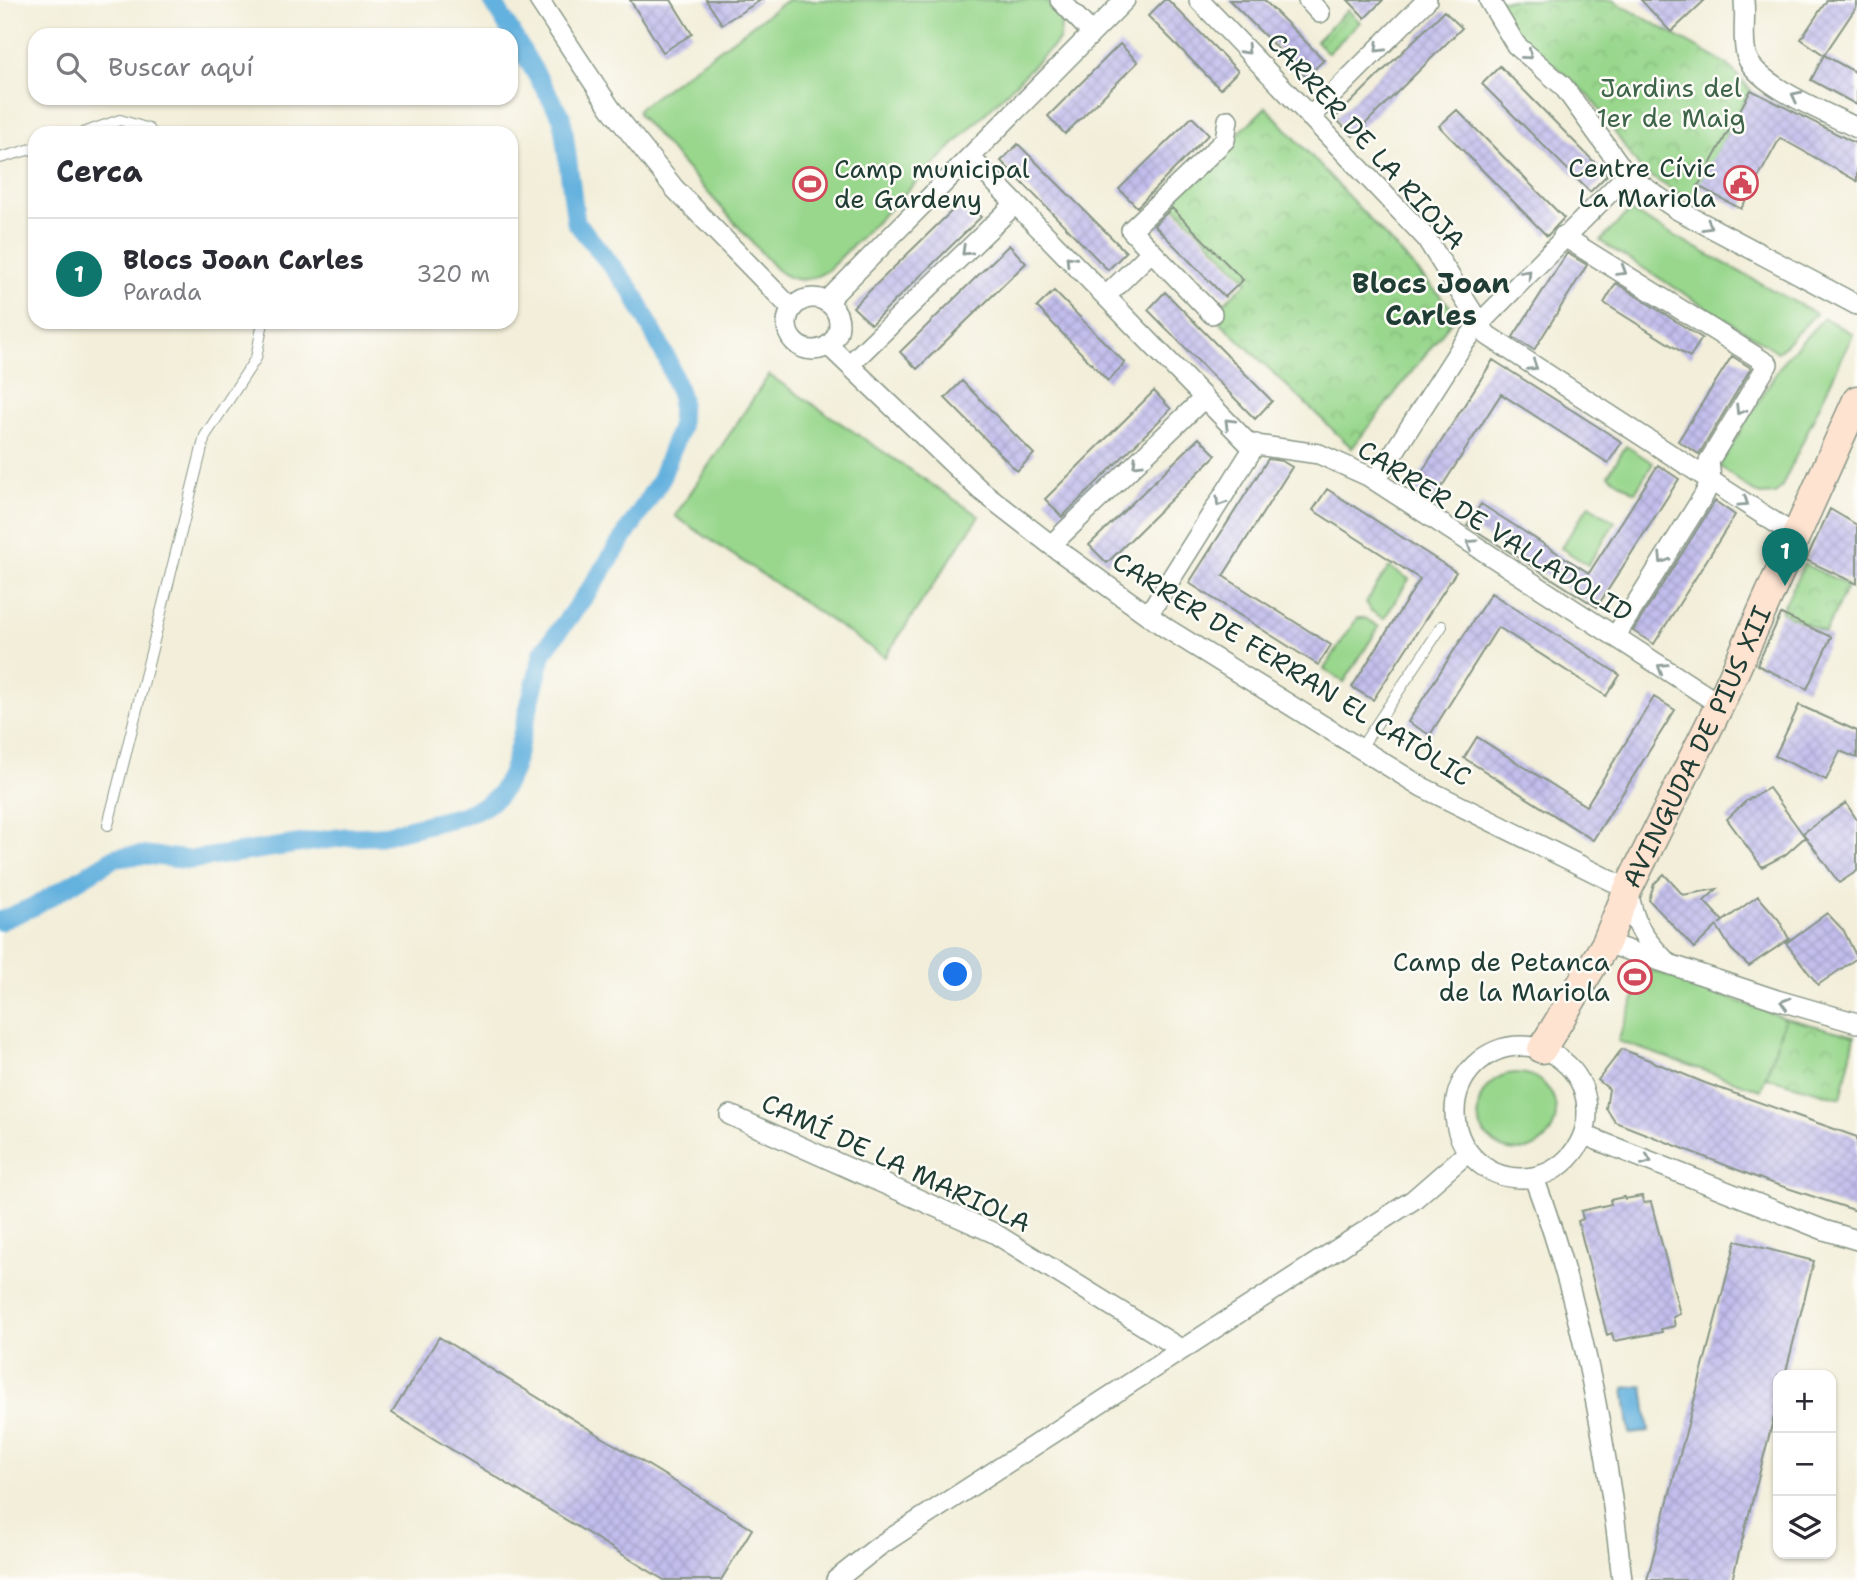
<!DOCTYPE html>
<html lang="es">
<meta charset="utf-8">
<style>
:root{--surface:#fff;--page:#f2f2f3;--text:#2b2b33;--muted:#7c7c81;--line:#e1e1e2;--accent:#0f766e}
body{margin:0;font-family:"Shantell Sans",sans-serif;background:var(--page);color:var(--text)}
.controls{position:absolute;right:21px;bottom:21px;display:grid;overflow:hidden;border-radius:14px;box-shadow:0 2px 5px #0004}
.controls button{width:63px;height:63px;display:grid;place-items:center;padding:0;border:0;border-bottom:2px solid var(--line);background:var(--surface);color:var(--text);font:35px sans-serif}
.you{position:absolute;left:956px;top:975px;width:24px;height:24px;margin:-18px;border:5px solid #fff;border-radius:50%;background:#1a73e8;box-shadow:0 0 0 10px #1a73e833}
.badge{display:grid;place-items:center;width:46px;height:46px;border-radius:50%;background:var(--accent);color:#fff;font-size:23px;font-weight:700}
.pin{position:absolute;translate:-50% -58px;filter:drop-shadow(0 2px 4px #0008)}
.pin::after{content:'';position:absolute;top:37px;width:24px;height:21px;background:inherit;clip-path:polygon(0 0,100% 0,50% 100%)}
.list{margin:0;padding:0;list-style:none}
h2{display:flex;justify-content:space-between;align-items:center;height:91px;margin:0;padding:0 28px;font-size:30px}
h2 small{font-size:23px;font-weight:400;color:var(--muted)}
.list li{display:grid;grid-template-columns:46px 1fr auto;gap:21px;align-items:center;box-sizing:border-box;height:112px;padding:0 28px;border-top:2px solid var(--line)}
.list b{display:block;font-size:26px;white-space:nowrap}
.list p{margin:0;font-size:23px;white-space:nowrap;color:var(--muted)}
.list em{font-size:23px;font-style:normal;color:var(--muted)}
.icon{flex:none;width:38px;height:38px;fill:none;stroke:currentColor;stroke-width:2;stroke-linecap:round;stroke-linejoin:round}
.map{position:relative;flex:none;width:1857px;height:1580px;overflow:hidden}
.search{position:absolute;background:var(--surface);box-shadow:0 2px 5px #0004;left:28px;top:28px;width:490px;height:77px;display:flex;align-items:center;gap:18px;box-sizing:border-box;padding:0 24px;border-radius:21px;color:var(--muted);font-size:26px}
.panel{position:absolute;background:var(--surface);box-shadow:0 2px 5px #0004;left:28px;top:126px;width:490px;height:203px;border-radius:21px}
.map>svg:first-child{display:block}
.grass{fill:#99d78d;stroke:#5c8a60;stroke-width:2}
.park{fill:url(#park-crowns);stroke:#5c8a60;stroke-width:2}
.garden{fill:url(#garden-furrows);stroke:#5c8a60;stroke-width:2}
.water{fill:#64b1de;stroke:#427789;stroke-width:2}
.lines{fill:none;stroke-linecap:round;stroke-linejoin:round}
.canal{stroke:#64b1de;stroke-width:19}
.building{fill:url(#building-cross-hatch)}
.lane-casing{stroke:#889686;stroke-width:12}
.street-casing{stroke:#889686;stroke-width:22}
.secondary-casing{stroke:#889686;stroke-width:31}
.lane{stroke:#fff;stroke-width:10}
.street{stroke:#fff;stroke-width:19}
.secondary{stroke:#fee3d1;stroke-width:28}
.oneway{stroke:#8f9e9a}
.labels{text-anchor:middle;stroke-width:5;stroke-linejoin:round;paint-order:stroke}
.park-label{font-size:26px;fill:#3e644a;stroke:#fdfcf7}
.street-label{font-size:26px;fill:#1f3d34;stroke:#fdfcf7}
.poi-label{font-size:26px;fill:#1f3d34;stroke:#fdfcf7;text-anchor:end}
.neighbourhood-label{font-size:28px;font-weight:bold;fill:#1f3d34;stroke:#fdfcf7}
</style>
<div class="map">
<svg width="1857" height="1580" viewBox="0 0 1857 1580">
<defs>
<pattern id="park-crowns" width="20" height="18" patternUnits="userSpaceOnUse" patternTransform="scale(1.75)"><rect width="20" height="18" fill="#99d78d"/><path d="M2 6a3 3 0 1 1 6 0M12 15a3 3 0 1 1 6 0" fill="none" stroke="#83b97a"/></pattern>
<pattern id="garden-furrows" width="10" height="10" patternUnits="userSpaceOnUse" patternTransform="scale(1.75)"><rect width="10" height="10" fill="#99d78d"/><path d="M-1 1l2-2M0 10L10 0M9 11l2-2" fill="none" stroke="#83b97a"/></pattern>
<pattern id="building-cross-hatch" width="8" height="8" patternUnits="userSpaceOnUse" patternTransform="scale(1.75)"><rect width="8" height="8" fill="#c2bdec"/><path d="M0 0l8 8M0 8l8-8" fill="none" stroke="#a6a3cb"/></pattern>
</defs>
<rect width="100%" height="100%" fill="#fdfcf7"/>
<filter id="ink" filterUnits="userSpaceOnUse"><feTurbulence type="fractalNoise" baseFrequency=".0143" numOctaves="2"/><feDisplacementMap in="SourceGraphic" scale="14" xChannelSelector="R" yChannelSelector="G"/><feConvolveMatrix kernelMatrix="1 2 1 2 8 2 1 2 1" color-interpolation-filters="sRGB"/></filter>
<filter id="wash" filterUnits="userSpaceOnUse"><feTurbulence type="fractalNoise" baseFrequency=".00686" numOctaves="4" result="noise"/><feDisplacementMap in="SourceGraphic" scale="28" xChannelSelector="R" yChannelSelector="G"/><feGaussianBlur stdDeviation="1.57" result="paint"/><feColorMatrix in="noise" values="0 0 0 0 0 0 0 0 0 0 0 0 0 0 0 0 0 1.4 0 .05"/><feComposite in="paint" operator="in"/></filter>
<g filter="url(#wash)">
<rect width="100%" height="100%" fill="#f2eed9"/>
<!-- grass -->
<path class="grass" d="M787,0H1045C1059,14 1064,20 1059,40L827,271C808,282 794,284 776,269L638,114L639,108Z
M1630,211L1816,314L1778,352L1600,241Z
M1824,318L1853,334L1781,488L1775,494L1761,495L1751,490L1719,466L1784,360Z
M769,375L979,516L885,657L675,516Z
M1626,446L1653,463L1635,492L1608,475Z
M1589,505L1615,522L1588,565L1561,548Z
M1389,567L1409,579L1384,619L1370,610L1366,602Z
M1357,618H1365L1379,627L1344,682L1324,669Z
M1646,968L1785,1018L1761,1090L1618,1041Z
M1478 1112a39 39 0 1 1 78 0a39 39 0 1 1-78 0Z"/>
<!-- park -->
<path class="park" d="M1497,0H1612L1728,65L1751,90L1691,201L1642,171L1590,97L1515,31Z
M1266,107L1457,314L1352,448L1212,314L1248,281L1169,201Z
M1804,564L1848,585L1825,633L1781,612Z
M1785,1018L1855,1036L1841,1098L1766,1077Z"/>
<!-- garden -->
<path class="garden" d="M1348,10L1360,22L1328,53L1316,41Z"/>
<!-- water -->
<path class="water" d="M1643,1386L1649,1432L1630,1434L1624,1388Z"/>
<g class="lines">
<!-- canal -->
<path class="canal" d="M0,921L37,905L116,857L146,855L189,860L345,837L380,836L461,816L485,806L499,795L512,773L543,652L593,585L660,481L680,428L681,398L668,361L632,291L576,222L562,118L492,0"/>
</g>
<g id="blocks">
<!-- building -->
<path class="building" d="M630,0H671L692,34L663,52Z
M706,0H761L722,24Z
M1164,0H1168L1238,71L1220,89L1148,16Z
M1229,0H1264L1324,60L1306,77Z
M1348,0H1383L1365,18Z
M1641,0H1705L1671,32Z
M1827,0H1857V6L1824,55L1801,39Z
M1444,11L1462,28L1353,136L1335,118Z
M1120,44L1138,62L1065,134L1048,116Z
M1824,55L1857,73V105L1811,80Z
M1500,66L1607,175L1590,192L1482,84Z
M1751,90L1857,144V181L1780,138L1741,209L1698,186Z
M1457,110L1564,218L1547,236L1439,126Z
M1192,117L1209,134L1137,207L1119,189Z
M1018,144L1126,252L1108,270L1001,161Z
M963,200L981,217L871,324L853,307Z
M1172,208L1243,280L1225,297L1154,225Z
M1009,245L1026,263L917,369L900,352Z
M1567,253L1587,265L1534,350L1513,337Z
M1616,283L1702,338L1690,357L1604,303Z
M1054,291L1125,363L1108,381L1037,307Z
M1165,292L1272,401L1255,419L1148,310Z
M1732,356L1751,368L1699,454L1678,441Z
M1493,360L1622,442L1608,463L1501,394L1432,502L1411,489Z
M962,381L1034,454L1017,471L945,398Z
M1154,391L1171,409L1062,517L1045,499Z
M1199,438L1216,455L1107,563L1089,545Z
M1268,459L1282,461L1292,467L1223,576L1331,645L1318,665L1189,583Z
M1658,465L1679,479L1597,607L1467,525L1481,504L1589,573Z
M1327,489L1456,572L1373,700L1352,687L1420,579L1313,510Z
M1715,501L1735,515L1654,644L1633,631Z
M1830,509L1857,525V584L1806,560Z
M1491,593L1620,675L1606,696L1498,627L1430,735L1408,722Z
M1781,614L1831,637L1807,689L1757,665Z
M1654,697L1675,710L1593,840L1464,758L1477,737L1586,806Z
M1799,705L1857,731V758L1840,751L1826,780L1775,756Z
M1769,788L1805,837L1785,855L1762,867L1727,819L1746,801Z
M1846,803L1857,820V871L1839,883L1803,833Z
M1664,874L1683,895L1717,889L1704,901L1723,921L1719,924L1758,896L1779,920L1789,939L1749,966L1731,949L1717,926L1694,948L1649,900L1654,884Z
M1827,913L1844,931L1857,958L1818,985L1786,943Z
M1622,1049L1705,1083L1857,1137V1211L1766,1181L1615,1122L1606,1108L1609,1089L1598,1080Z
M1642,1196L1644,1203L1651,1202L1680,1314L1673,1317L1675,1326L1661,1329L1662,1332L1614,1341L1612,1333L1607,1335L1578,1221L1583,1219L1581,1211L1611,1204L1610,1200L1624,1197L1625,1199Z
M1736,1241L1814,1261L1785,1375H1778V1401L1732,1580H1647Z
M439,1337L752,1529L721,1580H664L392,1413Z"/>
</g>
</g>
<g filter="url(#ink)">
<use href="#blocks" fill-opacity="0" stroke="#889686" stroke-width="2"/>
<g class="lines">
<!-- lane casing -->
<g class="lane-casing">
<path id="lane" d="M83,133L120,120L149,129L152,133
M0,158L35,148
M1360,749L1442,626
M108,825L205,436L256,358L263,322"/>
</g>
<!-- street casing -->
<g class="street-casing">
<path id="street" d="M539,0L611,109L675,189L792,309
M1060,0L1091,32
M1199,0L1426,238L1487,335L1796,536
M1308,0L1320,13
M1489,0L1516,45L1563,86L1627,175L1676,209L1857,305
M1744,0C1746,18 1742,37 1746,54C1752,84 1830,114 1857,128
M1310,117L1427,0
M971,158L1249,444L1319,454L1368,476L1719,704
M1563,236L1768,364L1709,461L1711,480L1704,495L1615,637
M1106,296L1151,252
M787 324a26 26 0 1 1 52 0a26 26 0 1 1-52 0Z
M826,302L1125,0
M1212,314L1131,230L1225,140L1228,120
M828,345L979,489L1051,545L1166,628L1422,787L1628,889C1634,926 1643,938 1669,964
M849,365L1015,204
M1376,480L1462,346L1480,323L1627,175
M1051,545L1204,398
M1148,615L1256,444
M1606,943L1777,1000L1857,1023
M1455 1112a66 66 0 1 1 132 0a66 66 0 1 1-132 0Z
M730,1115L994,1233L1181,1349
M1584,1135L1824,1230L1857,1240
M1534,1178C1581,1302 1608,1448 1622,1580
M836,1580L879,1546L1413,1200L1467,1153"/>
</g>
<!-- secondary casing -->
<g class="secondary-casing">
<g id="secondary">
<path id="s1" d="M1542,1049L1606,943L1628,889L1721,702L1857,400"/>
</g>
</g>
<!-- lane -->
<use href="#lane" class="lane"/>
<!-- street -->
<use href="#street" class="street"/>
<!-- secondary -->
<use href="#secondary" class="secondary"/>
</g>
<!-- one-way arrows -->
<defs><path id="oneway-chevron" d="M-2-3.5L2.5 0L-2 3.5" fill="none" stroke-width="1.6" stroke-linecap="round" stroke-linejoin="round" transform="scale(1.75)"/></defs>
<g class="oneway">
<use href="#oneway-chevron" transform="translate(1379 48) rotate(135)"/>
<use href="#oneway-chevron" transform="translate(1246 50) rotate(47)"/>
<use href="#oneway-chevron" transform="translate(1528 55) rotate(41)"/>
<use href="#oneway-chevron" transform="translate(1796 96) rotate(-153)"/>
<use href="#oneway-chevron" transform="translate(1708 226) rotate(29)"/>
<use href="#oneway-chevron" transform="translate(966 251) rotate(136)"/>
<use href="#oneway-chevron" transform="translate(1070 260) rotate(-134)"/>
<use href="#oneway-chevron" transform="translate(1622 271) rotate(32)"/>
<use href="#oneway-chevron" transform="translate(1527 274) rotate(-46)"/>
<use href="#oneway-chevron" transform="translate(1533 366) rotate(33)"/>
<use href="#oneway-chevron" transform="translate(1740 410) rotate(122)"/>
<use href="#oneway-chevron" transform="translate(1229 423) rotate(-135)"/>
<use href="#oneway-chevron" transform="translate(1137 463) rotate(136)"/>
<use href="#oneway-chevron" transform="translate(1220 502) rotate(122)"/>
<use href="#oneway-chevron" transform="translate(1744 502) rotate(34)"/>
<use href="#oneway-chevron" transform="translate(1471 544) rotate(-146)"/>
<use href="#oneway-chevron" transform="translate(1663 559) rotate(122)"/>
<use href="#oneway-chevron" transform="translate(1662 668) rotate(-148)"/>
<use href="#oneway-chevron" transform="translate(1785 1003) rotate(-164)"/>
<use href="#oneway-chevron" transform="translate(1647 1160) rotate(22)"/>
</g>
</g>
<!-- icons -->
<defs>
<g id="civic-ring" transform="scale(1.75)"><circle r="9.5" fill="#fdfcf7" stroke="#d1495b" stroke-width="1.5"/><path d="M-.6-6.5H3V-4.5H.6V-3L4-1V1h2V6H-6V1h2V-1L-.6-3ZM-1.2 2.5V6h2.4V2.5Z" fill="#d1495b"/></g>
<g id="stadium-ring" transform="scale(1.75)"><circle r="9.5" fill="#fdfcf7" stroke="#d1495b" stroke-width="1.5"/><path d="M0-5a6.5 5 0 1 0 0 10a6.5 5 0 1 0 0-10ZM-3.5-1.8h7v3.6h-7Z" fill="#d1495b"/></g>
</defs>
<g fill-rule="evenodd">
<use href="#civic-ring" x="1741" y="183"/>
<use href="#stadium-ring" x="810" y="184"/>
<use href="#stadium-ring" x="1635" y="977"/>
</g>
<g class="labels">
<!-- park labels -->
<g class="park-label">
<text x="1671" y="97">Jardins del<tspan x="1671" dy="30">1er de Maig</tspan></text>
</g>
<!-- street labels -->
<g class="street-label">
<text transform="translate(1366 141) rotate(48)" y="9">CARRER DE LA RIOJA</text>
<text transform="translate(1495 531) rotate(32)" y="9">CARRER DE VALLADOLID</text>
<text transform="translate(1292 669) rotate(32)" y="9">CARRER DE FERRAN EL CATÒLIC</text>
<text dy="9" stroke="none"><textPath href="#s1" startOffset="340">AVINGUDA DE PIUS XII</textPath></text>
<text transform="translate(896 1163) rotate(25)" y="9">CAMÍ DE LA MARIOLA</text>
</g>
<!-- poi labels -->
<g class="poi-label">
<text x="1716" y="177">Centre Cívic<tspan x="1716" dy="30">La Mariola</tspan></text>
<text x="834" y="178" text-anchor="start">Camp municipal<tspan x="834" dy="30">de Gardeny</tspan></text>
<text x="1610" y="971">Camp de Petanca<tspan x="1610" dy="30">de la Mariola</tspan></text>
</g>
<!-- neighbourhood labels -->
<g class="neighbourhood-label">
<text x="1431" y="293">Blocs Joan<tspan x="1431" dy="32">Carles</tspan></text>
</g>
</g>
</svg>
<div class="controls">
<button>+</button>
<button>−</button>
<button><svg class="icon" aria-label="layers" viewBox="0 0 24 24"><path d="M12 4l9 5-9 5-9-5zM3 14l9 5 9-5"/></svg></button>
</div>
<div class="you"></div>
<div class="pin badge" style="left:1785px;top:586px">1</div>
<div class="search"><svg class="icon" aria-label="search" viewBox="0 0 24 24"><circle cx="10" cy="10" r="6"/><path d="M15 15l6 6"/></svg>Buscar aquí</div>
<section class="panel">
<h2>Cerca<small></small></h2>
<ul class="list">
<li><span class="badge">1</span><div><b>Blocs Joan Carles</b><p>Parada</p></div><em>320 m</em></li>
</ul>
</section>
</div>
